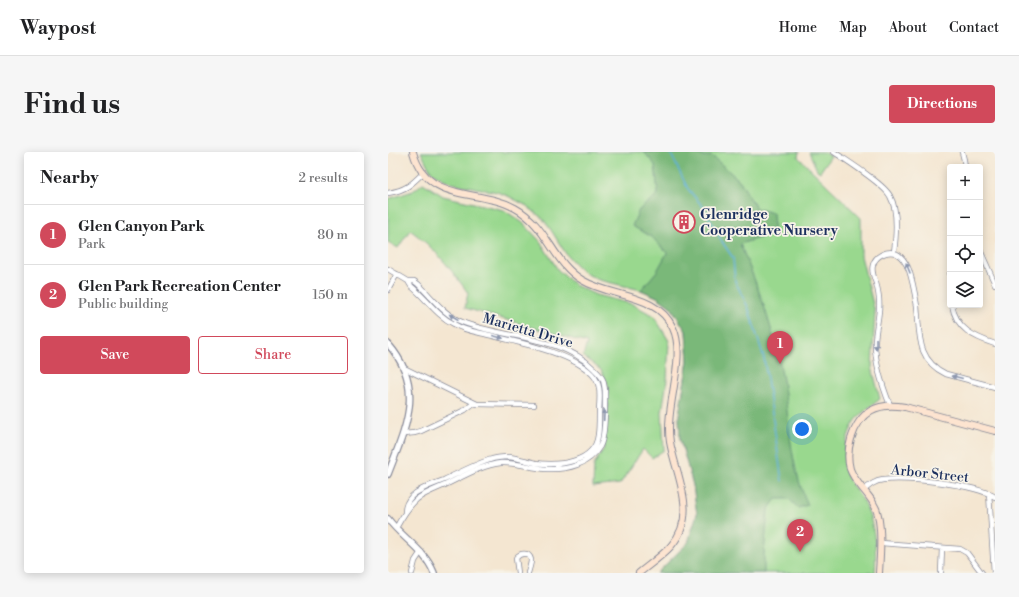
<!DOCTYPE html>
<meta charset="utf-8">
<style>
:root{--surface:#fff;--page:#f6f6f6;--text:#202124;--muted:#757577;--line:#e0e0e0;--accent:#d1495b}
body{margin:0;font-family:"Libre Bodoni",serif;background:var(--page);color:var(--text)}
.controls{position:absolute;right:12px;top:12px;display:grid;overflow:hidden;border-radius:4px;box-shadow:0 2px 10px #0003}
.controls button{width:36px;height:36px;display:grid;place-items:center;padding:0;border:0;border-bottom:1px solid var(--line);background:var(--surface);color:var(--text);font:20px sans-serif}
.you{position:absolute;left:414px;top:277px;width:14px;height:14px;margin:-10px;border:3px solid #fff;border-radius:50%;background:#1a73e8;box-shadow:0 0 0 6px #1a73e833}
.badge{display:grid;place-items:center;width:26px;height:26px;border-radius:50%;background:var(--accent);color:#fff;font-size:13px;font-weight:700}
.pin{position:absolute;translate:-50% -33px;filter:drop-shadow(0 1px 2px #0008)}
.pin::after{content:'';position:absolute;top:21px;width:14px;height:12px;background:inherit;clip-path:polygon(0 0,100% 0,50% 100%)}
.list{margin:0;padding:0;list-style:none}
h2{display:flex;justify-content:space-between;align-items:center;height:52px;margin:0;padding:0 16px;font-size:17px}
h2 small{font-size:13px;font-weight:400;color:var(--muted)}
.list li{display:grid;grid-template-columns:26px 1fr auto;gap:12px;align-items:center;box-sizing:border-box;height:60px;padding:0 16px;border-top:1px solid var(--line)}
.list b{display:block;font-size:15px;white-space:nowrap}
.list p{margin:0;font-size:13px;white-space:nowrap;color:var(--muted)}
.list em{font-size:13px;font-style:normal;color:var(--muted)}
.actions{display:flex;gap:8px;padding:12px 16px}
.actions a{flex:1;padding:9px 0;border:1px solid var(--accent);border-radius:4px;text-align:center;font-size:14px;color:var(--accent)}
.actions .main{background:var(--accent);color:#fff}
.icon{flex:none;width:22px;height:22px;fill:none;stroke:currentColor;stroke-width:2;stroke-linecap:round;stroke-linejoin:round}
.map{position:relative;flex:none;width:607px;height:421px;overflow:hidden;border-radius:4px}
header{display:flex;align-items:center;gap:24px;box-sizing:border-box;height:56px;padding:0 20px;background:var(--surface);border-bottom:1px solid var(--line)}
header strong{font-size:19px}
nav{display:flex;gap:22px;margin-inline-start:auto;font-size:14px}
.intro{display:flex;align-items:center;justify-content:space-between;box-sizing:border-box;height:96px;padding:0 24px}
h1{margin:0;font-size:28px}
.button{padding:10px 18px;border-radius:4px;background:var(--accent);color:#fff;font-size:14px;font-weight:700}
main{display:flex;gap:24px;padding:0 24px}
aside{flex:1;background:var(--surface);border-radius:4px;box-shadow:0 2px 10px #0003}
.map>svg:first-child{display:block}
.green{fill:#99d88e;stroke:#5a8476}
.forest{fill:#7ab879;stroke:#4a746c}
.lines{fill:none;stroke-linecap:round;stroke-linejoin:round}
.stream{stroke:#5eb1da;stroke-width:1.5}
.minor-casing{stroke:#888a98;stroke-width:6}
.tertiary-casing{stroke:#888a98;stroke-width:8}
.secondary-casing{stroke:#888a98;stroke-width:8}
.minor{stroke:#fff;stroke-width:4.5}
.tertiary{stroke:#fff;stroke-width:5.5}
.secondary{stroke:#fde4d0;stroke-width:6}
.oneway{fill:#8d97ae}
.labels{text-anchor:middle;stroke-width:3.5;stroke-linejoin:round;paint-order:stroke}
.poi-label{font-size:14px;font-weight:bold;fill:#1b2f5e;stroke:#f7f3e8;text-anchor:start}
.street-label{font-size:14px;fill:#1b2f5e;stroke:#f7f3e8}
</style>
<header>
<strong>Waypost</strong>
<nav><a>Home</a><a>Map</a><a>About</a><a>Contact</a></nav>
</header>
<div class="intro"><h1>Find us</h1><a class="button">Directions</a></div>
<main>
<aside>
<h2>Nearby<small>2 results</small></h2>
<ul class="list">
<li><span class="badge">1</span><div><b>Glen Canyon Park</b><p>Park</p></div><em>80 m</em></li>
<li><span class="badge">2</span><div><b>Glen Park Recreation Center</b><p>Public building</p></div><em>150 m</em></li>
</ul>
<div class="actions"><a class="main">Save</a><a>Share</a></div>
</aside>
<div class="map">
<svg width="607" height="421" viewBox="0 0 607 421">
<rect width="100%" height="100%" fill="#f7f3e8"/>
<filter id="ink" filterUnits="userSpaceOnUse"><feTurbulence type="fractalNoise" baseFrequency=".025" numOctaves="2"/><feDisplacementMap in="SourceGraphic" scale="8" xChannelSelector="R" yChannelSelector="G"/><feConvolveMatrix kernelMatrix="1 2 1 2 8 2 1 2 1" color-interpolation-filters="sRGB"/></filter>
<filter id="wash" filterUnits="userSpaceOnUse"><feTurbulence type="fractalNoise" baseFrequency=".012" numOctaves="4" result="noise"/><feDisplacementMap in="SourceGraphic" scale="16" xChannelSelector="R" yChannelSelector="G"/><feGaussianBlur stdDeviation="0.9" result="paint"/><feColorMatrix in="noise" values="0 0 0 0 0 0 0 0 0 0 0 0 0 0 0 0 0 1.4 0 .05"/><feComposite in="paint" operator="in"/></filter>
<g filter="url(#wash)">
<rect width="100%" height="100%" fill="#f4e6d1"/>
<!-- green -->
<path class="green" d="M33,0H411L410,5L473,66V104L487,160L484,215L492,247C485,253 475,259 469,267C457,282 452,312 461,328C466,337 474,345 478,354C487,375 489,399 487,421H269L300,391L309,362L305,333L292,287L291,263L300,209L298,179L283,155L269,145L253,138L211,128L197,121L188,113L178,102L163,78L155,67L139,54L120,44L109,40L63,31L48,23L43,19L40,14Z
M421,0H436L443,4L432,20L429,18Z
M35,31L55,44L116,58L135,71L152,89L170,118L187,133L208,143L244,152L266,164L281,189L279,228L274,260L276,298L264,306L255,297L232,332L205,335L206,313L216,296L219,267L220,233L213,218L195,204L199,191L77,156L80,141C63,117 46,95 22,78L10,96L0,90V47L25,39Z"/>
<!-- forest -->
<path class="forest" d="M256,0H309L310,2L314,4H324L352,29L368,56L385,61L386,75L374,85L352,92C371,136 387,181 395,228C402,272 401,311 420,353L410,356L401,347H388L380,358L376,403V421H269L300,391L309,362L305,333L292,287L291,263L300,209L298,179L283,155L269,145L253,138L269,119L279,101L264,85L244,74L251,58L270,42L267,13Z"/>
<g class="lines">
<!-- stream -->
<path class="stream" d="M282,0L300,37L316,56L333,88L345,106L347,129L360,155L376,206L394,329"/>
</g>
</g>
<g filter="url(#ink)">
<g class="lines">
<!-- minor casing -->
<g class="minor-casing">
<path id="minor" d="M446,0C459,9 496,32 502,44C510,58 508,85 506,100
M574,0L576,8L577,15
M0,41C18,38 23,33 35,21
M592,98L607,132
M0,117L20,129L23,134C38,146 49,164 66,172C75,178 87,180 97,182C128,190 182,200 204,222C215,233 211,248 211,262C211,269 211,277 210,283C207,311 170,314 148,311C139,309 130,306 121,305C115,305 107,306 101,308C85,313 71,321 56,328C46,332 32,336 24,344C19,349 17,353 17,360
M562,122V129
M0,138L9,122
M564,153C568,177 586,185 607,192
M16,216L89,252L146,253
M502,253C494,233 486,210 487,188C489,166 495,155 488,131C486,126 483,119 485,113C487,104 500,97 509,102C515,105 518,111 521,118C525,130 527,142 529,154C532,182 528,208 558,222L607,235
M16,282L26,281L33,279L77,258L86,251
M476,338C482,333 487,329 495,328C519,325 587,332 607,345
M601,341L606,421
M8,376C14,365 20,355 29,347C37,341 48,337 57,333C74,325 94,313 113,311C129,310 143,316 159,317C179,318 201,313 212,294C218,284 217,253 217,240C217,236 216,232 215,228C213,223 209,220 205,216C174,184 114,186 74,170C56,163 44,145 30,132L26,129H20
M493,391L572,397L579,401L594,421
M24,421L27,409L33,400
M130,421L128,406C132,401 141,399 143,408C143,412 141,417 140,421
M553,421L554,396"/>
</g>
<!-- tertiary casing -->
<g class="tertiary-casing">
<path id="tertiary" d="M0,192C38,235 18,275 0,322
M0,367C14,386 37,398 46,421"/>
</g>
<!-- secondary casing -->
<g class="secondary-casing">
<path id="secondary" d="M25,0C39,52 91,36 127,56C160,74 164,110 194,128C224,146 269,141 285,176C299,206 276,255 282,290C288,325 311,362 283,394C274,404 262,412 251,421
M491,421C492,402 494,382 490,363C486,344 468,334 462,317C459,306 460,297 463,287C472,259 489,250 517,255L607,279"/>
</g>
<!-- minor -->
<use href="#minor" class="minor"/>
<!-- tertiary -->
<use href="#tertiary" class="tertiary"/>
<!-- secondary -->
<use href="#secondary" class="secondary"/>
</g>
<!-- one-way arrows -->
<defs><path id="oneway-solid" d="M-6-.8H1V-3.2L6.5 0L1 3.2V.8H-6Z"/></defs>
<g class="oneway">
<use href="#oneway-solid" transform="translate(520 116) rotate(-112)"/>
<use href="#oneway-solid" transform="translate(66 165) rotate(-149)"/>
<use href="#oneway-solid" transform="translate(110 185) rotate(14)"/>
<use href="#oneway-solid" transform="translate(488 192) rotate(90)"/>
<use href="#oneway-solid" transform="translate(569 225) rotate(-166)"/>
<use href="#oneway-solid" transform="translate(216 263) rotate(-87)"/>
</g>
</g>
<!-- icons -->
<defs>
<g id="building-ring" transform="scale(1.15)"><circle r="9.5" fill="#f7f3e8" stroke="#d1495b" stroke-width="1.5"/><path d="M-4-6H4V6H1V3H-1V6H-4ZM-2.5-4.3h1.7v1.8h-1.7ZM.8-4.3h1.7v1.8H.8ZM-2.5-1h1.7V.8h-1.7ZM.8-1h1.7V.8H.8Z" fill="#d1495b"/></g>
</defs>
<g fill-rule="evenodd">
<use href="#building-ring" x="296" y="70"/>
</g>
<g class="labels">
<!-- poi labels -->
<g class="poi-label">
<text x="312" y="67">Glenridge<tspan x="312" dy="16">Cooperative Nursery</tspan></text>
</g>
<!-- street labels -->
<g class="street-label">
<text transform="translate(140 178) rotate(16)" y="5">Marietta Drive</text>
<text transform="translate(542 321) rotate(6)" y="5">Arbor Street</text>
</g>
</g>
</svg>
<div class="controls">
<button>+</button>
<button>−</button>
<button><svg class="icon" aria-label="locate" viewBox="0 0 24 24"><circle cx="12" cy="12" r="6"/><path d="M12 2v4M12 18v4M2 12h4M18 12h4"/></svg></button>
<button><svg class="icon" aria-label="layers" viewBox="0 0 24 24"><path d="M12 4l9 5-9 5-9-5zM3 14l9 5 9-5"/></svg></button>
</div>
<div class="you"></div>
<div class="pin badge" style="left:392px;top:212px">1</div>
<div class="pin badge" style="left:412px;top:400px">2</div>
</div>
</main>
